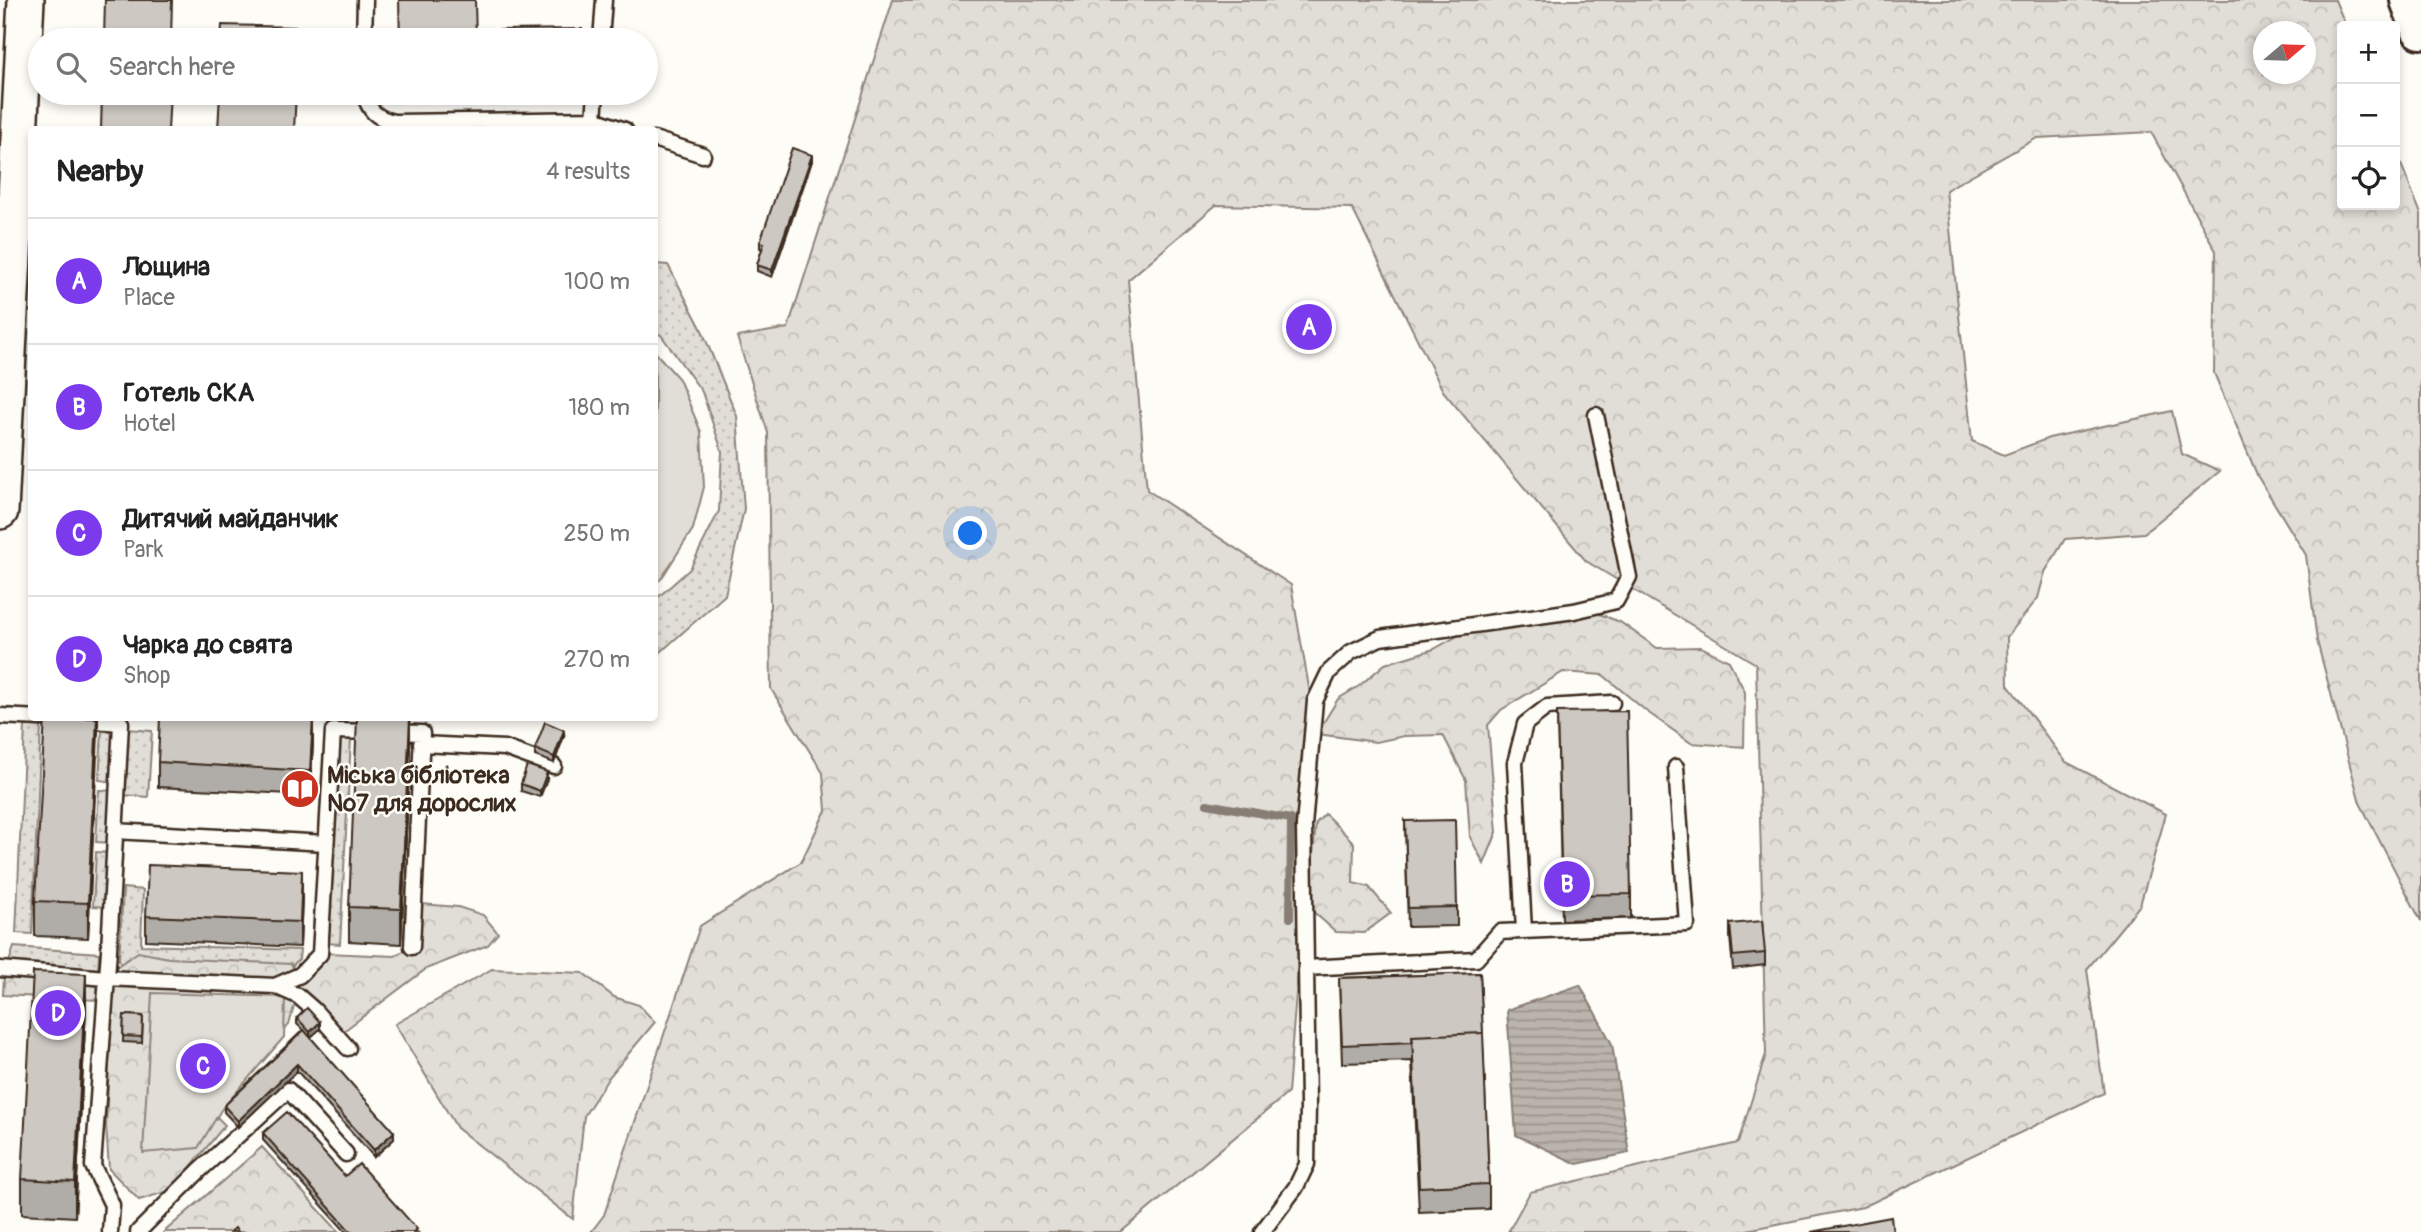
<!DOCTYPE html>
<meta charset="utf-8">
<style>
:root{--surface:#fff;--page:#f2f2f2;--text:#222;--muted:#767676;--line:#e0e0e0;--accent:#7c3aed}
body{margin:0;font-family:Pangolin,sans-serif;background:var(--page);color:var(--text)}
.controls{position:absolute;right:21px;top:21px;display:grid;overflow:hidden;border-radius:7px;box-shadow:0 4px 10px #0003}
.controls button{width:63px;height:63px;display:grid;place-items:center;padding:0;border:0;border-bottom:2px solid var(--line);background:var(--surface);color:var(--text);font:35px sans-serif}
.compass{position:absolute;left:2253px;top:21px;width:63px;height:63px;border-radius:50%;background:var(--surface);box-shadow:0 4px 10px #0003;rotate:71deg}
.you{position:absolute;left:971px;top:534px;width:24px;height:24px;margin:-18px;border:5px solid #fff;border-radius:50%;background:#1a73e8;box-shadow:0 0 0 10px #1a73e833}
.badge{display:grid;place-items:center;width:46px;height:46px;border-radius:50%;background:var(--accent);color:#fff;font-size:23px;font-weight:700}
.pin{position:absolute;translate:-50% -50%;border:4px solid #fff;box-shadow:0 2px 7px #0006}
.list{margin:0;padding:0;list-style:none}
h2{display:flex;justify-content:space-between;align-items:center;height:91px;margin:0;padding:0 28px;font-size:30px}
h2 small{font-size:23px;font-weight:400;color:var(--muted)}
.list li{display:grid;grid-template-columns:46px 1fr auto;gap:21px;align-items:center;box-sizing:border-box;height:126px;padding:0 28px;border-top:2px solid var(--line)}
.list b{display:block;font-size:26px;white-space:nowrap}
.list p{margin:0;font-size:23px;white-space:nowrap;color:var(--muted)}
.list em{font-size:23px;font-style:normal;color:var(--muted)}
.icon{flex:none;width:38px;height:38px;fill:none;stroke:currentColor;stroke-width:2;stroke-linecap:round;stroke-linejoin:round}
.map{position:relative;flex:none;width:2421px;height:1232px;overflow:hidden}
.search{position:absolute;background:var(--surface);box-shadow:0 4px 10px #0003;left:28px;top:28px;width:630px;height:77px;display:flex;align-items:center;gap:18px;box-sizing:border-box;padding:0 24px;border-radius:38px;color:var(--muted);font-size:26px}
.panel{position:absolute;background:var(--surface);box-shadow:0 4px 10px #0003;left:28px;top:126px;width:630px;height:595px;border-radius:7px}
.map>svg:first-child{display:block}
.grass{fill:url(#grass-dots);stroke:#8e847a;stroke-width:2}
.forest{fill:url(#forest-crowns);stroke:#8e847a;stroke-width:2;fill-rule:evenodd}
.park{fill:#e1ded7;stroke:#8e847a;stroke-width:2}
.water{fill:url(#water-rules);stroke:#887d74;stroke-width:2}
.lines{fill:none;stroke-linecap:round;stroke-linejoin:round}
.stream{stroke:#887d74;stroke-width:8}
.service-casing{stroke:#3b2a1e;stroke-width:19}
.tertiary-casing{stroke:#3b2a1e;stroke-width:40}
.secondary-casing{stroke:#3b2a1e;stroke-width:44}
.service{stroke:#fdfcf7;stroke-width:14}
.tertiary{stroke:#fdfcf7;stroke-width:35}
.secondary{stroke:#fdfcf7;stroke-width:38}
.wall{fill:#b0aca7;stroke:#3b2a1e;stroke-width:2}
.shaded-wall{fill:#908c88;stroke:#3b2a1e;stroke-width:2}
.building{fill:#cdc8c2;stroke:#3b2a1e;stroke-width:2}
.labels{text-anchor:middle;stroke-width:5;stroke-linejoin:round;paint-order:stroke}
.poi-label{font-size:24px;font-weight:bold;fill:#3b2a1e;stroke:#fdfcf7;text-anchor:start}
</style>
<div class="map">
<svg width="2421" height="1232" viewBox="0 0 2421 1232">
<defs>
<pattern id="grass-dots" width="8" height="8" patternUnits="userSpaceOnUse" patternTransform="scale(1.75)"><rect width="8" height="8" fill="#e1ded7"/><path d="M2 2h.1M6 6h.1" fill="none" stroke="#c2bfb8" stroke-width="1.8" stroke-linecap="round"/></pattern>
<pattern id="forest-crowns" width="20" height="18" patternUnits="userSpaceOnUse" patternTransform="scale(1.75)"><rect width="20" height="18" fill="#e1ded7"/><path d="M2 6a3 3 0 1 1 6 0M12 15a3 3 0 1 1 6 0" fill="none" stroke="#c2bfb8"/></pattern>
<pattern id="water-rules" width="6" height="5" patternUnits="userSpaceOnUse" patternTransform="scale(1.75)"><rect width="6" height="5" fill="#bbb4ad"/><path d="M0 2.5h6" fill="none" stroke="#99938c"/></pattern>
</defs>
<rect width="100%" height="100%" fill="#fdfcf7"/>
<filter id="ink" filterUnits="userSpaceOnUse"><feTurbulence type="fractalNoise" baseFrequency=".0143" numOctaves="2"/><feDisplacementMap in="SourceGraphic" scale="14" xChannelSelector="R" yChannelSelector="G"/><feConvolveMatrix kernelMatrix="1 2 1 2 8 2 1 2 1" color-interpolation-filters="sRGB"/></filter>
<g filter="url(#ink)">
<!-- grass -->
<path class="grass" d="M655,264L668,265L701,328L737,416L744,509L725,595L655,657V600L690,569L719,511L722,451L702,392L661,335L655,332Z
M25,726H41L32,934L16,933Z
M127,729L152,731L148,797L123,795Z
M102,731L117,732L114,782L99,780Z
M335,738H351L340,944L324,943Z
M99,790L113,791L111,843L96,842Z
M96,852L110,853L107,907L93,906Z
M123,888L143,890L141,945L300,950L299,959L290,968H123L119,960Z
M14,947L99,953L98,971L8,965Z"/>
<!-- forest -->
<path class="forest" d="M893,0H2335L2346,26H2342V205H2395V149L2421,214V921L2360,803L2317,641L2306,555L2258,477L2214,373L2216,251L2151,132L2037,138L1946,190L1972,441L2004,455L2049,438L2172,411L2182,454L2220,471L2144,533L2065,539L2045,572L2038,598L2007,637L2008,685L2066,762L2166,814L2140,905L2087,969L2104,1093L1863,1207L1737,1232H1508L1530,1192L1738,1143L1766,1054L1756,664L1586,561L1443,391L1352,208L1216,205L1128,280L1147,490L1291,585L1317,733L1338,699L1359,686L1385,664L1434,649L1479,624L1586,609L1620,622L1657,648L1701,647L1729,661L1745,692L1744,747L1691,743L1646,711L1603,675L1563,672L1501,710L1488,725L1497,832L1484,864L1470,837L1466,780L1443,735L1404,736L1376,742L1317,734L1288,1093L1121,1232H591L604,1215L700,926L801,862L826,810L823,773L771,689L768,433L737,337L788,328ZM2264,32H2306V74H2264Z
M1325,814L1354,843L1353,883L1369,887L1391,913L1364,933L1336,932L1308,907L1316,823Z
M421,904L458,907L483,915L498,933L488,945L426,969L341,1033L284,987L295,1003L289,1025L277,1036L240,1001L236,992L215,991L205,1000L214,1114L225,1125L172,1190L139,1200L109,1169L106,1125L112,996L116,967L138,952L169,958L291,964L297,974L296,982L327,953L395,956L416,944Z
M492,969L583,973L614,997L639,1005L655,1022L609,1077L584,1116L573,1219L457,1128L395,1024Z
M4,975L98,980L97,1000L3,995Z
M262,1147L339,1232H164Z"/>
<!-- park -->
<path class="park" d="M655,352L679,379L701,432L704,487L693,529L661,579L655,583Z
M152,993L285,997L284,1037L221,1110L198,1148L143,1153Z"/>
<!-- water -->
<path class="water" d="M1580,985L1612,1044L1629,1153L1577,1164L1516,1135L1507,1010Z"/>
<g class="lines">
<!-- stream -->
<path class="stream" d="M1207,804L1291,819L1290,918"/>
<!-- service casing -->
<g class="service-casing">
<path id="service" d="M364,40L365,0
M601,40L604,0
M364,93C369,111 376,118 394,122L594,119L596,93
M594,119L625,130
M654,139L703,155
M0,716L61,719
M81,720L121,723L109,950L93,1166L112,1205L110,1232
M393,732L422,733L412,947
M421,744L505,748L554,766
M115,831L326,843
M1524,931L1515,763L1525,724L1547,707L1612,703
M1306,968L1476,959L1500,932L1687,924L1676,767
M0,969L106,978L275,986L298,996L314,1010L348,1048
M275,986L300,975L320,954L333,731L373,732
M138,1232L200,1170L288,1090L346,1154
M1262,1232L1296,1187L1307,1164L1308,1105L1304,826L1315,701L1329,672L1351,652L1380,638L1574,611L1616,601L1629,577L1596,415"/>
</g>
<!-- tertiary casing -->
<g class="tertiary-casing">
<path id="tertiary" d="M0,511L26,0"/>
</g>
<!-- secondary casing -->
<g class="secondary-casing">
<path id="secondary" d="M2410,0L2421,29"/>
</g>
<!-- service -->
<use href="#service" class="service"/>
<!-- tertiary -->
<use href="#tertiary" class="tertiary"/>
<!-- secondary -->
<use href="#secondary" class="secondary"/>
</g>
<!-- wall -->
<path class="wall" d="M401,93H477V101L401,102Z
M493,93H582L493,94Z
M812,161L772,277L757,271V265L762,249L760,248V242Z
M1298,317L1319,331L1306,338L1298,323Z
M1557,712L1631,894V918L1562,920Z
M98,718L88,938L35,936V901Z
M564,736L554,763L535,756V749Z
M313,743L310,795L158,787V762Z
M410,748L401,944L349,941V907Z
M547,779L540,797L521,791V784Z
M1405,821L1457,907V926L1408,927Z
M302,896L300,947L146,940V916Z
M1730,924L1765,953V965L1733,969L1730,937Z
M1480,973L1489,1184V1209L1419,1212L1412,1061L1342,1063L1339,978Z
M86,1009L75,1217L22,1214V1179Z
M124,1015L143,1016L142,1043L123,1042Z
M297,1018L320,1029L310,1037L394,1139L374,1157L297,1071L238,1127L224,1112V1106L303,1030L297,1024Z
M263,1133L417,1232H346L263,1140Z"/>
<!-- shaded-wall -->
<path class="shaded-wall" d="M812,155V161L772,277V270Z
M1319,324V331L1306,338V332Z
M97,718H98V734L88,938V903Z
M313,718V743L310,795V771Z
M410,718V748L401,944V909Z
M564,730V736L554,763V757Z
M547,772V779L540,797V791Z
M302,871V896L300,947V922Z
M86,974V1009L75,1217V1182Z
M320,1022V1029L310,1038V1032Z
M297,1064V1071L238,1127V1121Z
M394,1132V1139L374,1157V1150Z"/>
<!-- building -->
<path class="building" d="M105,0H172L171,40H104Z
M399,0H475L476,40H400Z
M222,25L298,27L297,40H221Z
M582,29V40H493V30Z
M102,93H170L168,130H101Z
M220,93H296L294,130H218Z
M792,148L812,155L772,270L757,265L764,243L760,242Z
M1311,309L1319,324L1306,332L1298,317Z
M1627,711L1631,894L1562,895L1557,712Z
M45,718H97L88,903L35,901Z
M160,718H313L310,771L158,762Z
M357,718H410L401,909L349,907Z
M545,722L564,730L554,757L535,749Z
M527,765L547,772L540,791L521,784Z
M1455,820L1457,907L1408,908L1405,821Z
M148,865L302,871L300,922L146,916Z
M1762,921L1765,953L1733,956L1730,924Z
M33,972L86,974L75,1182L22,1179Z
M1480,973L1483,1033L1412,1036L1413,1042L1342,1045L1339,978Z
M307,1008L320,1022L310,1032L297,1018Z
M124,1015L143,1016L142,1037L123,1036Z
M304,1030L394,1132L374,1150L297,1064L238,1121L224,1106Z
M1483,1033L1489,1184L1419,1187L1412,1036Z
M287,1112L345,1176L359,1164L417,1229L413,1232H351L263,1133Z
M1891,1217L1893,1232H1811Z
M235,1228L238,1232H230Z"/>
</g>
<!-- icons -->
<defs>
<g id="library-disc" transform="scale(2.0125)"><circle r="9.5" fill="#c8321e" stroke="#fdfcf7"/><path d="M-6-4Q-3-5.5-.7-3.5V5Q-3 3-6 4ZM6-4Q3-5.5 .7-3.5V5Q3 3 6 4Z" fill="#fff"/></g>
</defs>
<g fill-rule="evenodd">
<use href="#library-disc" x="300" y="789"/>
</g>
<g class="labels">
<!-- poi labels -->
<g class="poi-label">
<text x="327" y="783">Міська бібліотека<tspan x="327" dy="28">№7 для дорослих</tspan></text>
</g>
</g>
</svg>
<div class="controls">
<button>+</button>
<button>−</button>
<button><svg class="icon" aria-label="locate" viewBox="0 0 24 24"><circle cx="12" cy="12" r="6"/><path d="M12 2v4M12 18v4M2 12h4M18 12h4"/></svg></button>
</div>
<svg class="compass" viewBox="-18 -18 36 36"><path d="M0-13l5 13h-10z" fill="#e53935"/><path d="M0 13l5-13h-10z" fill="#767676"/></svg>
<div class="you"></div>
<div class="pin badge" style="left:1309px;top:327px">A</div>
<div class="pin badge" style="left:1567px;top:884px">B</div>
<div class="pin badge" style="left:203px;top:1066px">C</div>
<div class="pin badge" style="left:58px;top:1013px">D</div>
<div class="search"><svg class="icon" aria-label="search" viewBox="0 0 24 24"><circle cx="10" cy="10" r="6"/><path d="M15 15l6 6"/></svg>Search here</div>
<section class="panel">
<h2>Nearby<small>4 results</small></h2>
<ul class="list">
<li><span class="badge">A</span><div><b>Лощина</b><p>Place</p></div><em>100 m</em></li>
<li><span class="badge">B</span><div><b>Готель СКА</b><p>Hotel</p></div><em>180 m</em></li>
<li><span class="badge">C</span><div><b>Дитячий майданчик</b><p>Park</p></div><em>250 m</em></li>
<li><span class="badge">D</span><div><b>Чарка до свята</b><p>Shop</p></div><em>270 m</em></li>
</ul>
</section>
</div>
